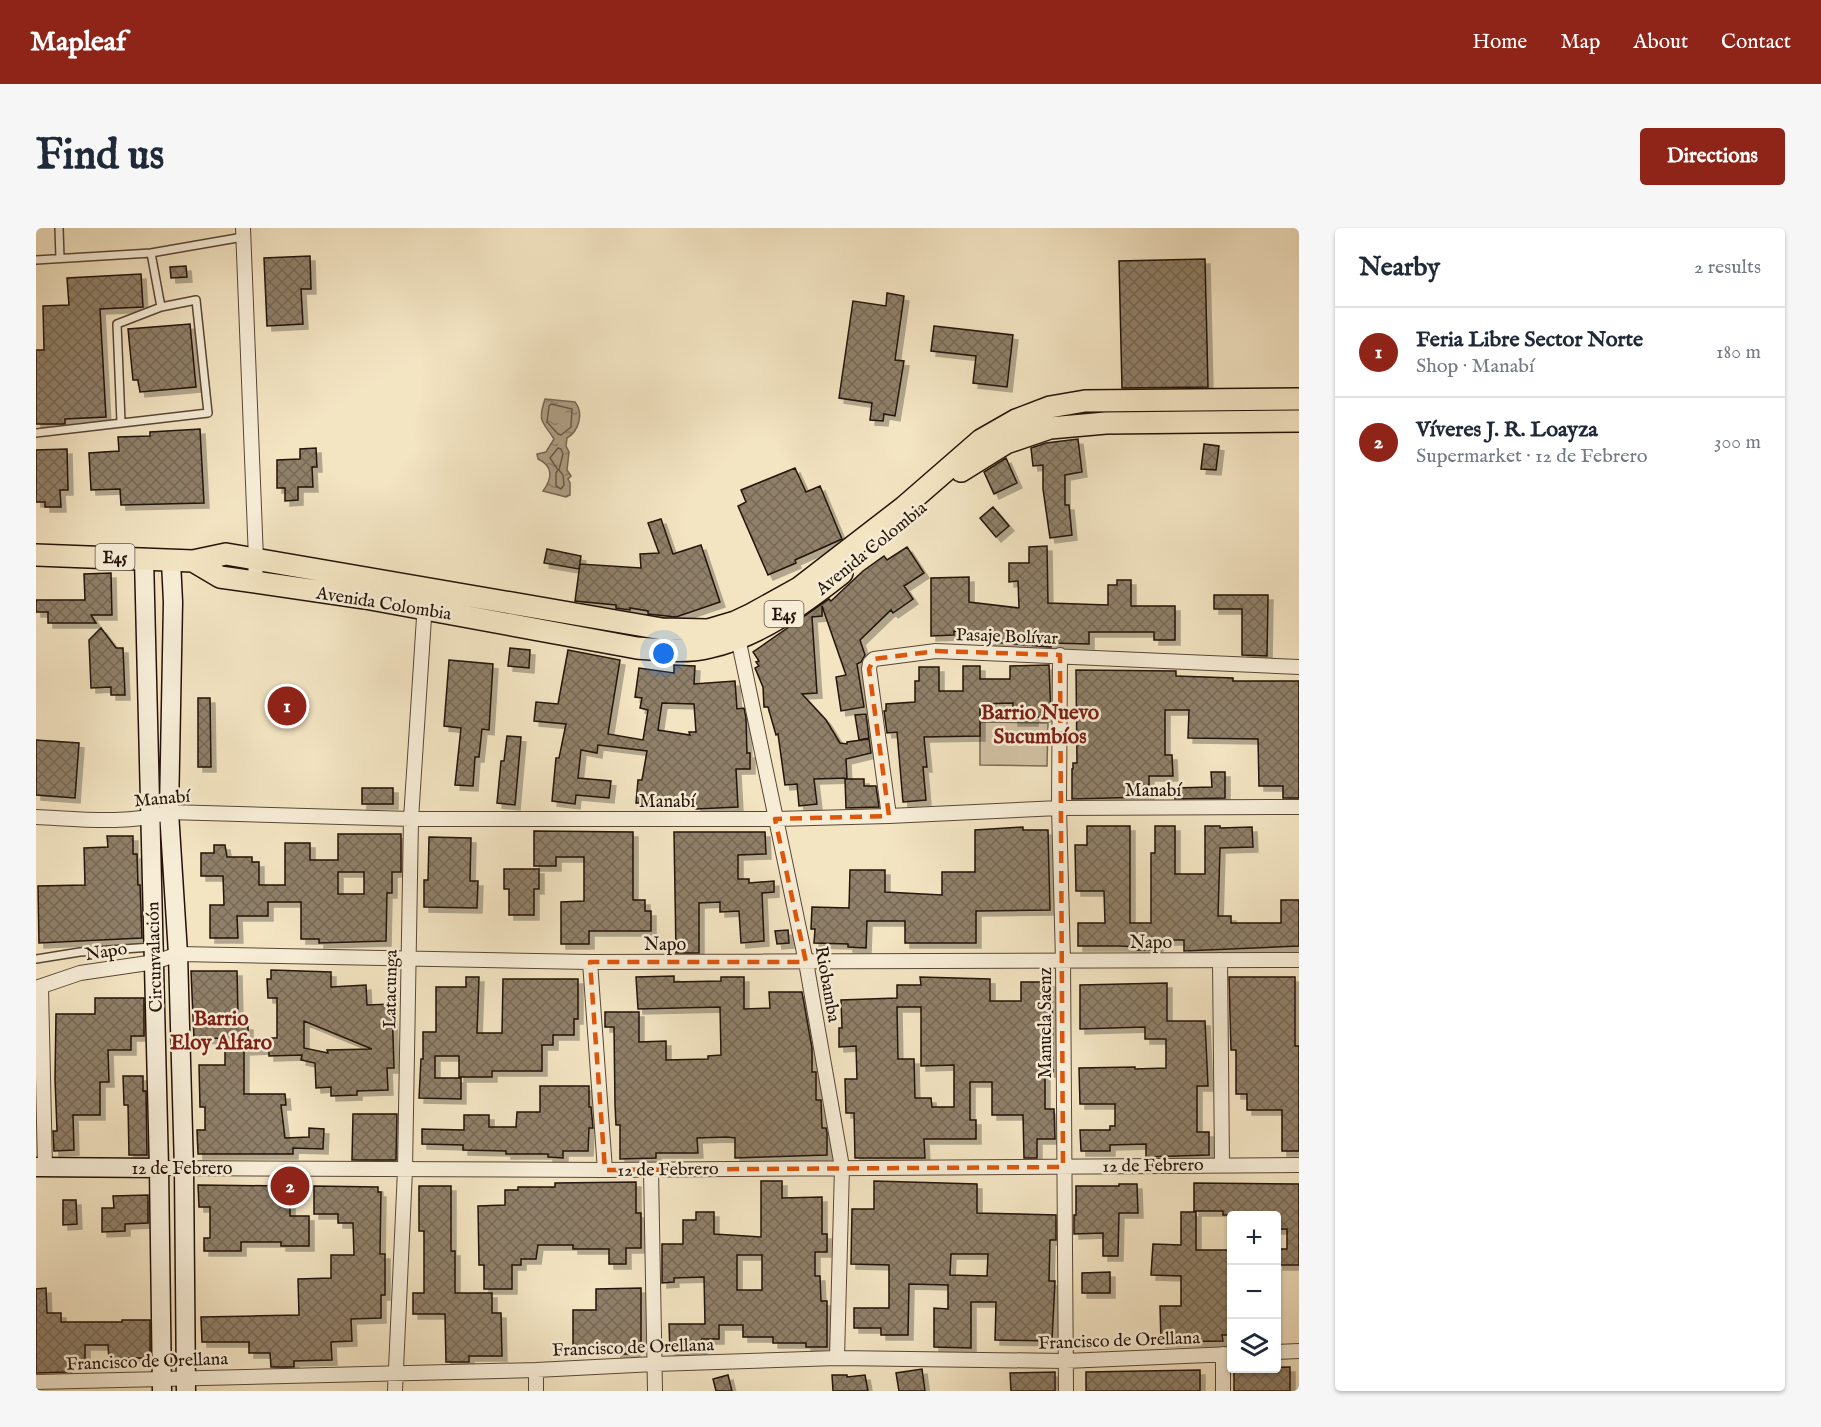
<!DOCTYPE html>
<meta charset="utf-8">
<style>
:root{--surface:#fff;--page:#f6f6f7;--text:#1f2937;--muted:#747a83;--line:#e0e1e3;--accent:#8f2418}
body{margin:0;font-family:"IM FELL English",serif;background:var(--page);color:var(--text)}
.controls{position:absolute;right:18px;bottom:18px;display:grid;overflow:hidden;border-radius:6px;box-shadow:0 2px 4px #0004}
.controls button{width:54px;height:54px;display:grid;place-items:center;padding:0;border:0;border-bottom:2px solid var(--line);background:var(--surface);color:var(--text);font:30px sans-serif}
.you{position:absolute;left:628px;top:426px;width:21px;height:21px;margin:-15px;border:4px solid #fff;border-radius:50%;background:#1a73e8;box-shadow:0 0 0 9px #1a73e833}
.badge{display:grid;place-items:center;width:39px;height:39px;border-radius:50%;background:var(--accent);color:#fff;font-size:20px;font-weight:700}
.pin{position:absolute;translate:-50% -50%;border:3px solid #fff;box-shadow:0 2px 6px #0006}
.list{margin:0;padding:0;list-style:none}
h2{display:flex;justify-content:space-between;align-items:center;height:78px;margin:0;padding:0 24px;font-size:26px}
h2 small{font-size:20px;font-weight:400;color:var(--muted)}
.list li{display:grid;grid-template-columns:39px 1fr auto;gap:18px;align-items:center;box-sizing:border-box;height:90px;padding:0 24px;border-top:2px solid var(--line)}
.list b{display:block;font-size:22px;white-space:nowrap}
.list p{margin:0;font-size:20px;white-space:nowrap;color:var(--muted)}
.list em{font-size:20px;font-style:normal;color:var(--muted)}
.icon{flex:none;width:33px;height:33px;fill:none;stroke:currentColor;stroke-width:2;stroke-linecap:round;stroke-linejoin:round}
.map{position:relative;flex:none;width:1263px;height:1163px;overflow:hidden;border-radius:6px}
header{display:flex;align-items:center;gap:36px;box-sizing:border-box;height:84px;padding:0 30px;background:var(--accent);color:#fff}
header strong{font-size:28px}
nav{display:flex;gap:33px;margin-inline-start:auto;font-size:21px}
.intro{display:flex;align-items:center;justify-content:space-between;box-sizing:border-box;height:144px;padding:0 36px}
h1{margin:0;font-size:42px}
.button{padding:15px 27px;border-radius:6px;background:var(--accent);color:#fff;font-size:21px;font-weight:700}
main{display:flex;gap:36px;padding:0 36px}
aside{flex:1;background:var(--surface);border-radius:6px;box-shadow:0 2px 4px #0004}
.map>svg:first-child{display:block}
.park{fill:#d0c0a2;stroke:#7a6a55;stroke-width:1.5}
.water{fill:url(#water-ripples);stroke:#766652;stroke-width:1.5}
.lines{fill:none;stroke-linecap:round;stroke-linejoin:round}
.shore{stroke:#685846;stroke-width:1.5}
.building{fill:url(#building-cross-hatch);stroke:#241308;stroke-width:1.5;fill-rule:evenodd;filter:url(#shadow)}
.lane-casing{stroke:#584736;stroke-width:10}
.street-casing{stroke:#584736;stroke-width:16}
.secondary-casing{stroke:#241308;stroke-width:21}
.primary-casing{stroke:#241308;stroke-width:24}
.lane{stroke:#f7edd7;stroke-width:7}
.street{stroke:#f7edd7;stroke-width:14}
.secondary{stroke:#f7edd7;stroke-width:18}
.primary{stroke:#f3e4c2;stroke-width:21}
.marked{fill:none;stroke:#de560c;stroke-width:4.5;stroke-dasharray:12 8;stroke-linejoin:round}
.labels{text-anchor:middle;stroke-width:5;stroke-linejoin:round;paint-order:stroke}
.shield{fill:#f7edd7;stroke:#635446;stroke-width:1.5}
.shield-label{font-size:16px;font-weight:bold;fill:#241308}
.street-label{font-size:18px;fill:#241308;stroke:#f7edd7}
.quarter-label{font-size:21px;font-weight:bold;fill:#7a1f14;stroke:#f7edd7}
</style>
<header>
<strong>Mapleaf</strong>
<nav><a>Home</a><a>Map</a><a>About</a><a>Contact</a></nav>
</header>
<div class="intro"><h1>Find us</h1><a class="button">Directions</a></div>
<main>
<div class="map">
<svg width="1263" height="1163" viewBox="0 0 1263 1163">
<defs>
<pattern id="water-ripples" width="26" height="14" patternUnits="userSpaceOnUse" patternTransform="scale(1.5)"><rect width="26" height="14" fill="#ad9d83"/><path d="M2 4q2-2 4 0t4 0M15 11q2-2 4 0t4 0" fill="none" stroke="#8d7f69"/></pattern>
<pattern id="building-cross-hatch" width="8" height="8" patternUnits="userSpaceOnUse" patternTransform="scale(1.5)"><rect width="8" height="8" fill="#908069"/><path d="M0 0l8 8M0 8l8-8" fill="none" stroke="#756854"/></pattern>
<filter id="shadow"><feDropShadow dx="5" dy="5" stdDeviation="0" flood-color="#0004"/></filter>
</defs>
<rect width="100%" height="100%" fill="#f3e4c2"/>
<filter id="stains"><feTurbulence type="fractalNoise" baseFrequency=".00333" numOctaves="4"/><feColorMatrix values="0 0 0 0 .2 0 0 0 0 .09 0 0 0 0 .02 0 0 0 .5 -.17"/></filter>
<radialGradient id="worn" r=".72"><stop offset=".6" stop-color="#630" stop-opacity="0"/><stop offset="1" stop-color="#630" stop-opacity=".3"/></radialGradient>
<!-- park -->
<path class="park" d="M944,494L1012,495L1011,538L944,537Z"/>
<!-- water -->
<path class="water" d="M509,171L539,174C548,185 543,203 531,210L530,218L533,224L531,242L535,248L532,251L534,255V267L530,269L507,263C516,251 518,238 502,231L501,226L510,224L518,211C507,193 501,195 509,171Z"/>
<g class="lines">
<!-- shore -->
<path class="shore" d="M515,176L536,181L535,199L525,207L522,206L511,194L513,178Z
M522,220L525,221L527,226L523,242L527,247L528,257L525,261L520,258V245L522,242L514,230Z"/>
</g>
<!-- building -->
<path class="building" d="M274,28L275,61H265L267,96L231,98L228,30Z
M1169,31L1172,159L1086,160L1083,33Z
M150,38L151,49L135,50L134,39Z
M105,46L107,79L64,81L70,189L29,191V196H0V122H8L7,78L33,77L31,50Z
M851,65L868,68L859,132L868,133L859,188L848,186L847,193L834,192L836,175L803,170L817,73L850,78Z
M154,96L160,159L104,164L102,152H97L92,101Z
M898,98L977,107L971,159L937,155L940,128L895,123Z
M164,201L168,275L85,277L84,261L55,262L53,225L83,223L82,209L114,208V204Z
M1042,211L1046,244L1029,247V277H1033L1036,307L1014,310L1007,261V237L997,238L995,220L1010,215Z
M1168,216L1183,218L1180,242L1165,241Z
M280,220L281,239H276L277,259H262V272L249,273V260H241V232L264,231V221Z
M31,221L32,262H24L25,279H9V274H0V222Z
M970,230L981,255L958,266L948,244Z
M759,240L770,264L784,258L806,311L759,332L760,335L732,347L702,278L710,274L705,262Z
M957,279L973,298L960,309L944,290Z
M625,291L637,326L665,317L684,374L640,389L612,386V383L594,380V382L580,380V377L539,373L544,336L605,340L604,326L623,325L612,295Z
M1011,318L1012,375L1072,377V357H1081V352H1095V378H1139V412H1118V404H1053V416L1015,415V419H1013L945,413L946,407L918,403V407L895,408V350L933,349V374L983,380L982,353L973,354V335H993V319Z
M871,319L888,345L868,358L877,371L857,385L855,382L824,412L829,427L825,434L821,436L828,479L805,483L800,449L810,447L786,378V388L776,389L781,465L766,466L790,492L804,515L811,516V514L833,511L835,525L810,531L811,550L778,551L781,576L763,578L761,556L749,557L742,506L740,507L732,479H728L727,459L719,440L723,438L720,434L723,433L717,424L793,371L795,373L827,343L848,328L851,332Z
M511,321L545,328L543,341L508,335Z
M75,345L76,387H55L60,395H12V384H0V372H49L48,346Z
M1178,367H1232L1231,428L1206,427V381H1178Z
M65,400L80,420H87L89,467H75V459L55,460L53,412Z
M474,420L494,422L493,440L472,438Z
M532,422L584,432L572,506L607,512L612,482L604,480L606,470L599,469L603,440L638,445V437L659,438L658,456L699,453L701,481L708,480L710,490L711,525H714V541H700L702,579L660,581V575H600L602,552H606L611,523L562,517L561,525L545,522L542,550L575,553L573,570L540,567L539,576L516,573L520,530H523L530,496L498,493L500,474L522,476ZM626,475L658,476L660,504H653L654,507L622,502Z
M413,432L457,436L453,502L446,501L443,529H439L437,558L419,557L425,500L408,498Z
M1013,437L1015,489H997V493H977V475L944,476V508L888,509L891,539H887L890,572L867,574L861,504L851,505L848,483H850V476L879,474V453H883V439H903V463H927V438H944V451H974V438Z
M1040,442L1140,443V448L1197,450V453H1263V570H1247V558H1223L1222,511L1152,510L1153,482H1129V527H1136L1137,548H1113V569L1036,571V541H1037V535H1041Z
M162,470H174L175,539H162Z
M830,486L833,510L823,512L819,487Z
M471,508L485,509L479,577L461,575L465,533H468Z
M0,512L43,515L39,570L0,567Z
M1175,544H1189V570L1139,571V560L1176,559Z
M809,551H828V558H840L843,579L810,580Z
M326,560H357V576H326Z
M1051,598H1094V695H1115V625H1119V598H1139V646H1169V598H1184V600L1216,599L1217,619L1184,620L1182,688H1195V695H1245V672H1263V718L1148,723V712H1122V722H1101V719L1084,718H1042V695H1069L1068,663H1040L1039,617H1051Z
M987,599V602H1012L1014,682L940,683V715H869V693H831L830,720L812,719V716L778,715L779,701H775L776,679L813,680L814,642H849V664L906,667V644H939V602Z
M498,603L597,604V672H609V683H615V703H553V716H525V674L548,673V629H520V638H498Z
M638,604H729L730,626L702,627V651H713V655L738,653V664L726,665L728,713L705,715L703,683L684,684V674L663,675V725H640Z
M302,606H365V644H356V665H351L350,713L283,715V711H265V674H232V688H201L202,710H174V677H188L187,648H165V625H178V617H189L191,629H216V634H223V657H249V615H274V632H302ZM302,644H328V666H302Z
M71,608H97V626H101L102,657H104L106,710L3,715L2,658L49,657L48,620L72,619Z
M393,609L435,610L434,653H442L441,680L388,679V652H392Z
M468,641H503V661H498V687H473V661H468Z
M752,702L753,715L741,716L739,703Z
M235,742L295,744V759L330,757L331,777L356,776L358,840H351L352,862L321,863V867L295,868V859L280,860L279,835L265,832L266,827L233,828V821L208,822V866H249L250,877H245L249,910L273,909V900L288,901L287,921L257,920V926H162L161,902H169V879H164L163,837H189V810L158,811L155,743H201L202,786H206V797H212V810H241V770H232L231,751H235ZM268,793L336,821L291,822L292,825L268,820Z
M638,748V754L685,753V749H708V781L734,780L733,764H766L776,820V844H780V872H785L786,900H790L791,904V927L699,930V910L691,909L661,910L662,925H620V930L584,931V897H580L579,877L578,799H569V784H603V814L630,813V832L672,831V828L685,827L684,779L602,781L600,749Z
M430,749H443L441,805H466L467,751H542V791H538V807H517V817H506V843H456V849H423V828H399V850H425V871L383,870L385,831H387V804H400V759H430Z
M884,749L954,751V773H985V754H1016L1017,844H1009V881H1018L1019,911H1001V930H988L987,887H956V854H934V892H940V911H888L889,930H819L818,885H810L809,851H821L820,818L803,819V800H806L805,772L861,770V757H885ZM861,779H885V838L918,837V879H896L895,870H879L878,831H862Z
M1193,749H1259V818H1263V923H1246V882H1211V866H1200V822H1195Z
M1131,755V793H1169L1172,858H1161V904H1173V927L1110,929V916L1074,917V923H1045L1044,902H1074V898H1079V876H1044L1043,840L1099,839V841L1130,840V811H1109V799L1044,801V757Z
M59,770H108V808H95V822H72L73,854H64V887H37L38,922L18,923L17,903H21L19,851L20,786H59Z
M87,848H107V863H110L111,927H93L92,877H88Z
M504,858H553V879H555L557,900H553L552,923H527V930L512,929V926H470V923L427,922V917L386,916V901L428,902V887H453V899H480L481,884H504Z
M317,886H361L360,932H316Z
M725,953H746V970L786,969V1006H791V1024H779V1048H784L785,1073H791V1119H770V1115H737V1109H707V1097H683V1111H666V1124H634L633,1096H669L668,1049L638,1050V1054L626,1055V1016H647V992H660V984H678V1006L725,1009ZM701,1027H726V1062H701Z
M838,953L941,956V985L1020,987V1012H1014L1013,1053H1019L1016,1113L959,1112L960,1074H935V1120L898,1119V1080L912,1081V1057L873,1056L872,1107H845V1100H818V1080H853V1037L815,1036L816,981H838ZM915,1026H952L951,1048L914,1047Z
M600,954V985H605V1020H590V1036H573V1021H537V1017H502L500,1031H485V1037H476V1061H448V1037H443L442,978L469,977V962H482V959H519V955Z
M1158,955L1263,956V1037H1242V1021H1251V1001H1240V987H1187V983H1158Z
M1083,956H1101L1102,985H1083L1082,1028H1067V1005L1038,1006V987H1040V958H1083Z
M162,957L254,958V988H273V1018H245V1014H205V1023H168V1010H174V979H163Z
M278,958L342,959V964H345L344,1026H349V1067H345V1090L315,1091L316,1113L295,1114L296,1132L258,1133V1139H235L234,1125H213V1114H166L165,1089L263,1087L262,1051L295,1050V1027H318L317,995H302V986H278Z
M383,958H415V1023H419V1065H456V1085H465L466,1128H433V1134H410L409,1086H377V1065H388V1003H383Z
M112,967V995L89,996V1003L66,1004V980H78L77,968Z
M27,972H40L41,996L27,997Z
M1145,984H1160V1022H1196V1107H1186L1187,1113L1125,1114L1124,1078H1145V1048L1115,1047L1117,1016L1145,1017Z
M1074,1044V1065H1046V1045Z
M10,1060L11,1085H25V1094H86V1092H114V1130H73L72,1117H49V1134H31V1144L0,1145V1061Z
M605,1060V1119H599V1126H580V1120H537V1082H560V1061Z
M1254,1139V1163H1198V1140Z
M886,1141L889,1163H863L860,1145Z
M1164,1142V1163H1050V1144Z
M1019,1144V1163H975L974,1145Z
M692,1147L696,1163H680L677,1151Z
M796,1147H811V1149L829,1147L832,1163H797Z"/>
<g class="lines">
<!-- lane casing -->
<g class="lane-casing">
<path id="lane" d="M23,0L24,30
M0,32L115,25L207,9
M85,194L81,96L125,79L115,25
M0,205L172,185L160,72L125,79
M0,731L44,724L116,719"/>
</g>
<!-- street casing -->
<g class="street-casing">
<path id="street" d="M207,0L220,331L219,354
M701,405L770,734L806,939L801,1130
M1024,427L1023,580L1027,733L1030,1163
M853,588L833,441L834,435L838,431L900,423L1263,439
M0,589C44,591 91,597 133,584L375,591H739L853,588L1023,580L1263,579
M1184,732L1186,936
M554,734L569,942
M5,759L9,939
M0,760L44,745L119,734L142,726L554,734L1263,732
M123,940L569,942L1263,937
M615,942L619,1163
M1240,1124L1263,1123
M500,1142V1163
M0,1154L500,1142L619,1136L801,1130L1029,1133L1196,1126
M359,1163L369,942L375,591L389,374
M1187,1163V1126"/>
</g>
<!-- secondary casing -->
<g class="secondary-casing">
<path id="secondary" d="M108,330L123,940L126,1163
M135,333L137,374L133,584L142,726L148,941L150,1163
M0,939L123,940"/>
</g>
<!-- primary casing -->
<g class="primary-casing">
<path id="primary" d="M925,243L970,215L1014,200L1070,195L1263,193
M0,327L157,333L190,326L626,401L672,402L699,394L716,386L763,360L868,279L945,212L980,192L1014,179L1049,173L1263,171
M157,333L184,349L329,370L601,420C625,422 650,425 674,419C723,408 767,376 806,345"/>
</g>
<!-- lane -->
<use href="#lane" class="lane"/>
<!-- street -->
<use href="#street" class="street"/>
<!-- secondary -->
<use href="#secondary" class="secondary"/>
<!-- primary -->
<use href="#primary" class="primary"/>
</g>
<!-- marked area -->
<path class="marked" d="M900,423L1024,427L1027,939L569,942L554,734H770L739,591L853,588L833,441L838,431Z"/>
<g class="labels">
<!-- shield labels -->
<g class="shield">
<rect x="59.5" y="316" width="39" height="26" rx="4.5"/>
<rect x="728.5" y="373" width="39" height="26" rx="4.5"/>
</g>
<g class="shield-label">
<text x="79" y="335">E45</text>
<text x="748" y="392">E45</text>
</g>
<!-- street labels -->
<g class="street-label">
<text transform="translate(835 320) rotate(-39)" y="6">Avenida Colombia</text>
<text transform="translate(348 375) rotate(9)" y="6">Avenida Colombia</text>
<text transform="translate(971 408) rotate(2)" y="6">Pasaje Bolívar</text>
<text x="1117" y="568">Manabí</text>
<text transform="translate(126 570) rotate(-5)" y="6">Manabí</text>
<text x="631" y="579">Manabí</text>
<text x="1115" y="720">Napo</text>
<text x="629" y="722">Napo</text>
<text transform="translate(70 723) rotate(-9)" y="6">Napo</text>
<text transform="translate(118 729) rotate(-92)" y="6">Circunvalación</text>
<text transform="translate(792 756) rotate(80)" y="6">Riobamba</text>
<text transform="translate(354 761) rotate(-89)" y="6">Latacunga</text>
<text transform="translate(1009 795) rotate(-90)" y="6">Manuela Saenz</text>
<text transform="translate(1117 937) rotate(-1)" y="6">12 de Febrero</text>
<text x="146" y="946">12 de Febrero</text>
<text transform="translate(632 941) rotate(-1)" y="6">12 de Febrero</text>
<text transform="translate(1083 1112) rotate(-2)" y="6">Francisco de Orellana</text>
<text transform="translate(597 1119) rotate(-2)" y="6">Francisco de Orellana</text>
<text transform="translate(111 1133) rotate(-2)" y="6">Francisco de Orellana</text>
</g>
<!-- quarter labels -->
<g class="quarter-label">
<text x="1004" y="491">Barrio Nuevo<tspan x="1004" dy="24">Sucumbíos</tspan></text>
<text x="185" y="797">Barrio<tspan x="185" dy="24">Eloy Alfaro</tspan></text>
</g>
</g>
<rect width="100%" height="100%" filter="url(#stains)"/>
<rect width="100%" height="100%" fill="url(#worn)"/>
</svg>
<div class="controls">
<button>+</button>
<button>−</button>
<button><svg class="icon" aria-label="layers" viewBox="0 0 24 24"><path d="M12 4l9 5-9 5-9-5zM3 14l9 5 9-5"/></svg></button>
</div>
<div class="you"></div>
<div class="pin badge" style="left:251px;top:478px">1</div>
<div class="pin badge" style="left:254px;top:958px">2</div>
</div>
<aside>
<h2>Nearby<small>2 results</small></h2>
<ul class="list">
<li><span class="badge">1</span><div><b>Feria Libre Sector Norte</b><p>Shop · Manabí</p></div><em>180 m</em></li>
<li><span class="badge">2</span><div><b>Víveres J. R. Loayza</b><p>Supermarket · 12 de Febrero</p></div><em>300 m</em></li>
</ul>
</aside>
</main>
